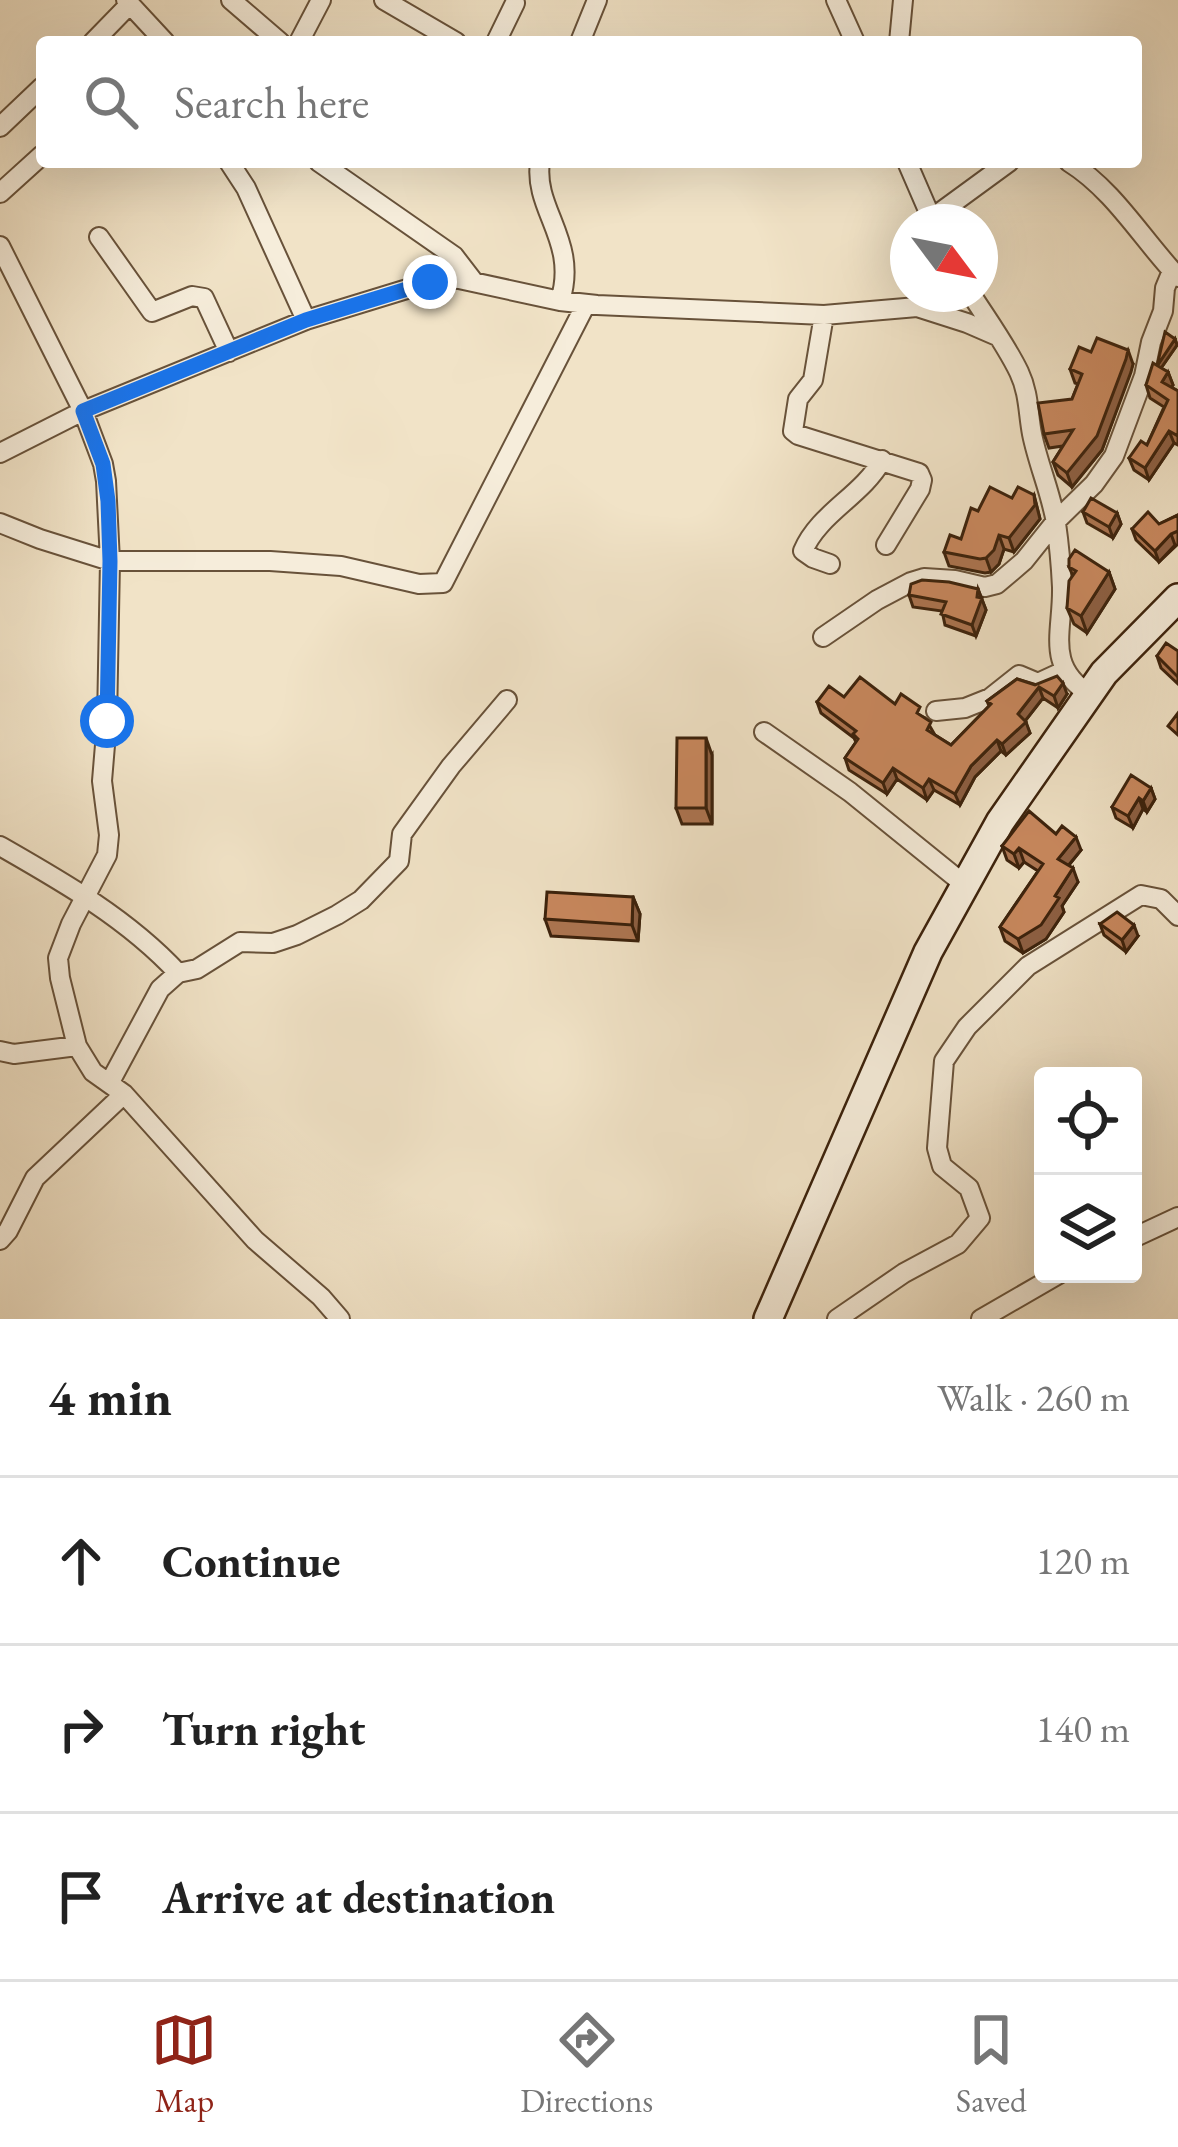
<!DOCTYPE html>
<meta charset="utf-8">
<style>
:root{--surface:#fff;--page:#f6f6f6;--text:#222;--muted:#767676;--line:#e0e0e0;--accent:#8f2418}
body{margin:0;font-family:"EB Garamond",serif;background:var(--page);color:var(--text)}
.controls{position:absolute;right:36px;bottom:36px;display:grid;overflow:hidden;border-radius:12px;box-shadow:0 12px 48px #0002}
.controls button{width:108px;height:108px;display:grid;place-items:center;padding:0;border:0;border-bottom:3px solid var(--line);background:var(--surface);color:var(--text);font:60px sans-serif}
.compass{position:absolute;left:890px;top:204px;width:108px;height:108px;border-radius:50%;background:var(--surface);box-shadow:0 12px 48px #0002;rotate:122deg}
.stop{position:absolute;width:36px;height:36px;margin:-27px;border:9px solid #1a73e8;border-radius:50%;background:#fff}
.stop.end{background:#1a73e8;border-color:#fff;box-shadow:0 3px 12px #0008}
.list{margin:0;padding:0;list-style:none}
h2{display:flex;justify-content:space-between;align-items:center;height:156px;margin:0;padding:0 48px;font-size:51px}
h2 small{font-size:39px;font-weight:400;color:var(--muted)}
.list li{display:grid;grid-template-columns:78px 1fr auto;gap:36px;align-items:center;box-sizing:border-box;height:168px;padding:0 48px;border-top:3px solid var(--line)}
.list b{display:block;font-size:45px;white-space:nowrap}
.list em{font-size:39px;font-style:normal;color:var(--muted)}
.icon{flex:none;width:66px;height:66px;fill:none;stroke:currentColor;stroke-width:2;stroke-linecap:round;stroke-linejoin:round}
.map{position:relative;flex:none;width:1178px;height:1319px;overflow:hidden}
.search{position:absolute;background:var(--surface);box-shadow:0 12px 48px #0002;left:36px;right:36px;top:36px;height:132px;display:flex;align-items:center;gap:30px;box-sizing:border-box;padding:0 42px;border-radius:12px;color:var(--muted);font-size:45px}
.sheet{height:660px;background:var(--surface)}
nav{display:flex;justify-content:space-around;align-items:center;box-sizing:border-box;height:168px;border-top:3px solid var(--line);background:var(--surface);font-size:33px;color:var(--muted)}
nav a{display:grid;justify-items:center;gap:6px}
nav .on{color:var(--accent)}
.map>svg:first-child{display:block}
.lines{fill:none;stroke-linecap:round;stroke-linejoin:round}
.minor-casing{stroke:#68523a;stroke-width:22}
.secondary-casing{stroke:#3b210b;stroke-width:32}
.minor{stroke:#f6eddb;stroke-width:18}
.secondary{stroke:#f6eddb;stroke-width:27}
.wall{fill:#ad7551;stroke:#3b210b;stroke-width:3}
.shaded-wall{fill:#8d5f42;stroke:#3b210b;stroke-width:3}
.building{fill:#c9885e;stroke:#3b210b;stroke-width:3}
.route{stroke:#1a73e8;stroke-width:15}
</style>
<div class="map">
<svg width="1178" height="1319" viewBox="0 0 1178 1319">
<rect width="100%" height="100%" fill="#f1e3c7"/>
<filter id="stains"><feTurbulence type="fractalNoise" baseFrequency=".00167" numOctaves="4"/><feColorMatrix values="0 0 0 0 .2 0 0 0 0 .09 0 0 0 0 .02 0 0 0 .5 -.17"/></filter>
<radialGradient id="worn" r=".72"><stop offset=".6" stop-color="#630" stop-opacity="0"/><stop offset="1" stop-color="#630" stop-opacity=".3"/></radialGradient>
<g class="lines">
<!-- minor casing -->
<g class="minor-casing">
<path id="minor" d="M126,0L165,42
M231,0L280,42
M384,0L456,42
M836,0L855,42
M93,42L130,4
M299,42L321,0
M496,42L515,3
M580,42L597,0
M899,42L903,0
M0,127L42,87
M229,162L246,188L306,320
M319,162L454,256L474,282
M540,162C533,210 579,241 560,301
M907,162L933,222
M1069,162C1114,190 1142,239 1178,277
M0,193L42,155
M931,219L1009,162
M99,237L152,312L192,296L204,298L229,352
M0,246L83,411L103,464L106,481L110,561L107,721L102,781L109,835L107,855L71,924L58,958L60,978L77,1046L93,1072L124,1094L255,1240L321,1297L340,1319
M971,294C987,319 1006,345 1019,372C1029,393 1028,413 1032,434C1038,464 1051,493 1056,523C1059,544 1061,566 1062,587C1063,632 1045,665 1089,694
M824,315L813,380L798,399L793,431L798,435L919,473L922,480L920,489L886,545
M0,453L83,411L306,320L443,278L459,279L560,301L597,305L824,315L917,307L967,323L997,336
M0,523L40,539L110,561H270L341,566L419,584L443,583L586,304
M830,564L813,558L803,551C819,513 862,496 882,460
M823,637L877,600L911,582L924,578L955,580L985,587L997,584L1024,561L1056,521L1094,484L1114,456L1144,376L1151,342L1163,311L1165,288L1172,271
M936,711L965,708L990,698L1019,675L1038,683L1064,671
M764,732L850,792L965,885
M0,846C63,882 128,919 178,973
M0,1051L14,1054L77,1046
M110,1082L160,989L178,973L197,969L240,942L273,943L297,935L337,915L361,900L399,861L402,834L451,766L507,700
M1133,1238L1178,1217
M0,1240L8,1231L35,1178L124,1094
M837,1319L904,1273L958,1244L980,1218L969,1188L942,1166L937,1148L944,1061L967,1027L1028,966L1141,895L1161,899L1178,916
M981,1319L1059,1274"/>
</g>
<!-- secondary casing -->
<g class="secondary-casing">
<path id="secondary" d="M768,1319L928,952L1000,822L1104,673L1178,598"/>
</g>
<!-- minor -->
<use href="#minor" class="minor"/>
<!-- secondary -->
<use href="#secondary" class="secondary"/>
</g>
<!-- wall -->
<path class="wall" d="M1175,339L1177,345L1161,368L1168,372L1173,385L1171,387L1178,391V445L1174,443L1149,480L1134,470L1129,458L1147,445L1164,407L1150,398L1146,385Z
M1091,352L1133,364L1102,450L1072,487L1058,475L1053,462L1063,446L1049,448L1044,434L1072,399L1078,384L1075,383L1070,369Z
M1034,495L1040,519L1014,552L1004,549L999,564L991,572L985,573L949,566L944,552L961,539L978,511L1012,498Z
M1083,512L1117,513L1121,524L1113,538L1087,523Z
M1178,515V544L1159,562L1136,540L1132,529L1159,524Z
M1069,567L1109,572L1115,589L1087,633L1074,624L1067,608L1073,576Z
M978,589L986,610L976,636L945,625L942,611L913,607L909,595Z
M1178,651V684L1161,668L1157,656Z
M1017,679L1067,694L1058,708L1043,698L1025,721L1030,733L1006,755L1001,751L975,777L960,805L934,790L927,800L897,779L887,794L849,770L845,758L856,742L854,738L821,713L817,702L844,697L895,704L925,718L935,735L951,745L989,706L987,701Z
M712,755V824H682L676,808Z
M1151,788L1155,799L1147,812L1143,809L1133,828L1116,818L1112,807Z
M1056,834L1081,850L1069,865L1078,882L1062,906L1064,912L1046,939L1023,953L1005,941L1000,927L1038,871L1024,862L1019,868L1007,860L1002,846Z
M633,897L640,914L638,941L551,936L545,919Z
M1100,924L1138,936L1126,952L1104,935Z"/>
<!-- shaded-wall -->
<path class="shaded-wall" d="M1175,339L1177,345L1159,371L1157,366Z
M1128,350L1133,364L1131,372L1102,450L1072,487L1067,473Z
M1168,372L1173,385L1167,394L1162,382Z
M1169,431L1174,443L1149,480L1145,468Z
M1034,495L1040,519L1014,552L1009,538Z
M1117,513L1121,524L1113,538L1109,527Z
M1171,534L1175,545L1159,562L1155,551Z
M999,535L1004,549L999,564L991,572L986,558Z
M1109,572L1115,589L1087,633L1081,616Z
M978,589L986,610L976,636L972,625Z
M1063,683L1067,694L1058,708L1054,696Z
M1039,687L1043,698L1022,725L1018,714Z
M1026,722L1030,733L1006,755L1002,744Z
M706,738L712,755V824L706,808Z
M997,740L1001,751L975,777L960,805L955,794L971,766Z
M893,768L897,779L887,794L883,783Z
M929,779L934,790L927,800L923,788Z
M1151,788L1155,799L1147,812L1143,801Z
M1139,798L1143,809L1133,828L1128,816Z
M1076,837L1081,850L1063,872L1058,859Z
M1019,848L1024,862L1019,868L1014,854Z
M1073,868L1078,882L1062,906L1064,912L1046,939L1023,953L1018,939L1055,896Z
M633,897L640,914L638,941L632,925Z
M1134,925L1138,936L1126,952L1122,940Z"/>
<!-- building -->
<path class="building" d="M1165,332L1175,339L1157,366Z
M1097,338L1128,350L1126,359L1097,436L1067,473L1053,462L1073,430L1044,434L1038,403L1072,399L1082,374L1070,369L1079,347L1091,352Z
M1153,363L1168,372L1162,382L1178,391V436L1169,431L1145,468L1129,458L1141,441L1147,445L1168,400L1146,385Z
M990,487L1012,498L1018,487L1034,495L1035,505L1009,538L999,535L994,550L986,558L980,559L944,552L950,535L961,539L971,508L978,511Z
M1091,498L1117,513L1109,527L1083,512Z
M1148,512L1159,524L1178,515V531L1171,534L1155,551L1132,529Z
M1075,550L1109,572L1081,616L1067,608L1069,581L1076,571L1069,567V559Z
M922,580L949,582L978,589L977,597L982,598L972,625L941,614L946,602L909,595L911,584Z
M1166,643L1178,651V677L1157,656Z
M1057,676L1063,683L1054,696L1039,687L1018,714L1026,722L1002,744L997,740L971,766L955,794L929,779L923,788L893,768L883,783L845,758L858,739L853,734L856,731L817,702L829,686L844,697L860,677L895,704L901,694L920,707L917,713L931,722L927,730L951,745L991,704L987,701L1017,679L1035,685Z
M1178,713V735L1168,726Z
M677,738H706V808H676Z
M1131,775L1151,788L1143,801L1139,798L1128,816L1112,807Z
M1029,811L1056,834L1062,826L1076,837L1058,859L1073,868L1055,896L1059,898L1041,925L1018,939L1000,927L1043,864L1019,848L1014,854L1002,846Z
M547,892L633,897L632,925L545,919Z
M1117,912L1134,925L1122,940L1100,924Z"/>
<g class="lines">
<!-- route -->
<path class="route" d="M107,721L110,561L108,501L103,464L83,411L306,320L430,282"/>
</g>
<rect width="100%" height="100%" filter="url(#stains)"/>
<rect width="100%" height="100%" fill="url(#worn)"/>
</svg>
<div class="controls">
<button><svg class="icon" aria-label="locate" viewBox="0 0 24 24"><circle cx="12" cy="12" r="6"/><path d="M12 2v4M12 18v4M2 12h4M18 12h4"/></svg></button>
<button><svg class="icon" aria-label="layers" viewBox="0 0 24 24"><path d="M12 4l9 5-9 5-9-5zM3 14l9 5 9-5"/></svg></button>
</div>
<svg class="compass" viewBox="-18 -18 36 36"><path d="M0-13l5 13h-10z" fill="#e53935"/><path d="M0 13l5-13h-10z" fill="#767676"/></svg>
<div class="stop" style="left:107px;top:721px"></div>
<div class="stop end" style="left:430px;top:282px"></div>
<div class="search"><svg class="icon" aria-label="search" viewBox="0 0 24 24"><circle cx="10" cy="10" r="6"/><path d="M15 15l6 6"/></svg>Search here</div>
</div>
<section class="sheet">
<h2>4 min<small>Walk · 260 m</small></h2>
<ul class="list">
<li><svg class="icon" aria-label="ahead" viewBox="0 0 24 24"><path d="M12 20V5M6 11l6-6 6 6"/></svg><div><b>Continue</b></div><em>120 m</em></li>
<li><svg class="icon" aria-label="right" viewBox="0 0 24 24"><path d="M7 20v-9h11M14 6l5 5-5 5"/></svg><div><b>Turn right</b></div><em>140 m</em></li>
<li><svg class="icon" aria-label="arrive" viewBox="0 0 24 24"><path d="M6 21V4h12l-3 4 3 4H6"/></svg><div><b>Arrive at destination</b></div></li>
</ul>
</section>
<nav>
<a class="on"><svg class="icon" aria-label="map" viewBox="0 0 24 24"><path d="M3 6l6-2 6 2 6-2v14l-6 2-6-2-6 2zM9 4v14M15 6v14"/></svg>Map</a>
<a><svg class="icon" aria-label="directions" viewBox="0 0 24 24"><path d="M12 3l9 9-9 9-9-9zM9 14v-3h6M13 9l2 2-2 2"/></svg>Directions</a>
<a><svg class="icon" aria-label="saved" viewBox="0 0 24 24"><path d="M7 4h10v16l-5-4-5 4z"/></svg>Saved</a>
</nav>
